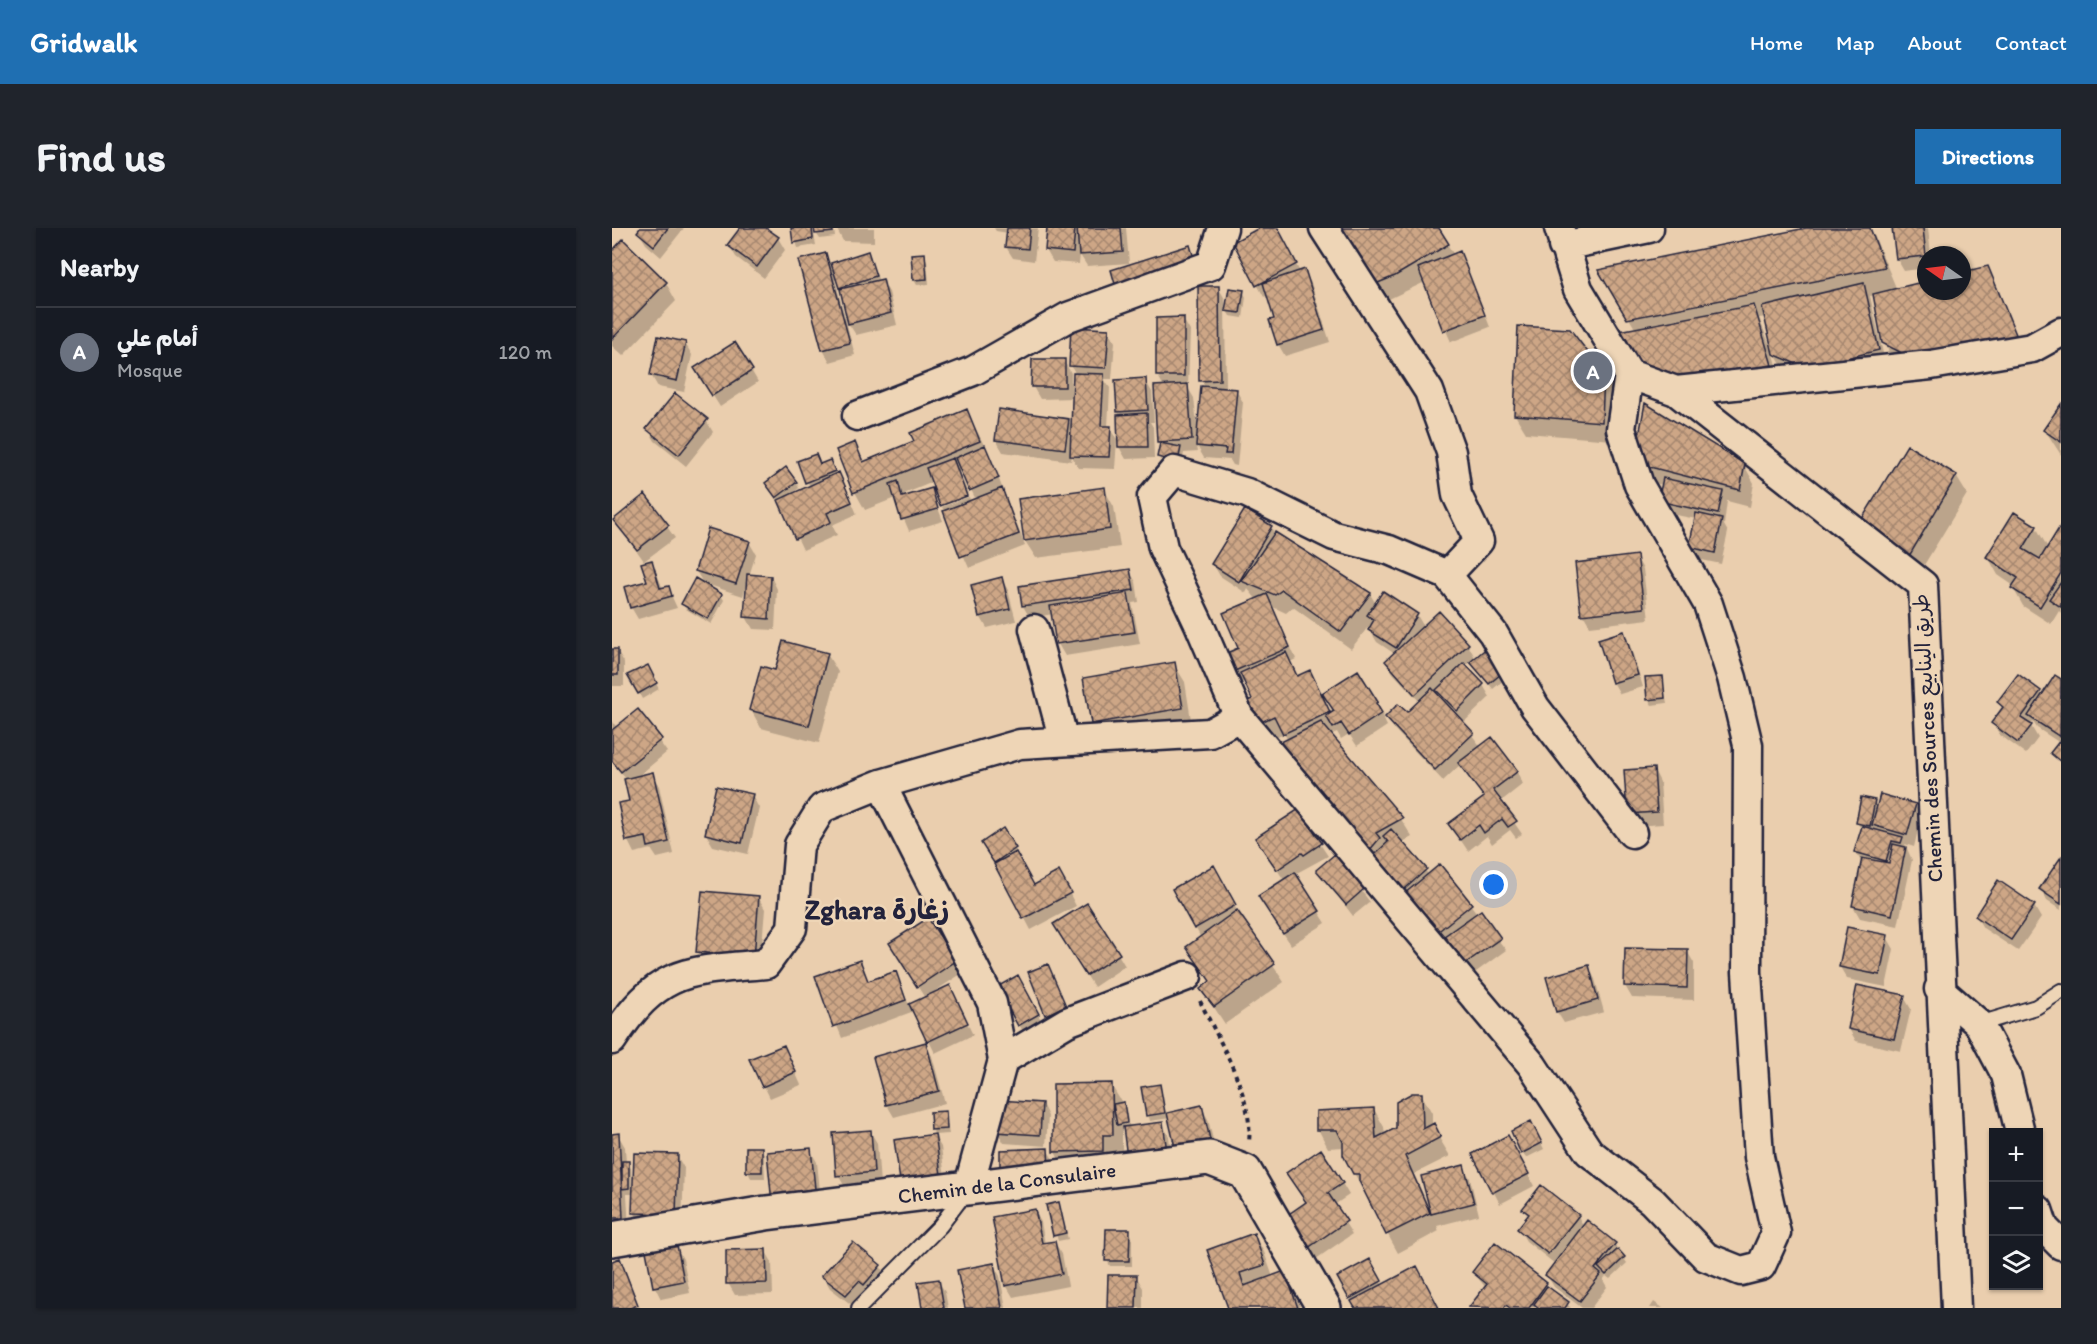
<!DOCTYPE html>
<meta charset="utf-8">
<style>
:root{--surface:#171b24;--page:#20242c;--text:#f1f3f6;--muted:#9ea1a6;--line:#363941;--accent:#1f6fb2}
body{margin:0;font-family:Itim,"Playpen Sans Arabic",sans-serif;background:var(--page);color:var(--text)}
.controls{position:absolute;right:18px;bottom:18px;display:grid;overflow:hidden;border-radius:0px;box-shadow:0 2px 4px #0004}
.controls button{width:54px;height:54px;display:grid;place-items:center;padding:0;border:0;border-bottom:2px solid var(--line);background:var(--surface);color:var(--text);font:30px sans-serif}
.compass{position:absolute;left:1305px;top:18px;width:54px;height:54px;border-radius:50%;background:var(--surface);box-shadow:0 2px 4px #0004;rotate:284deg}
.you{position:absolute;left:882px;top:657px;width:21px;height:21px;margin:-15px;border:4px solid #fff;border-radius:50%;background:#1a73e8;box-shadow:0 0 0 9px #1a73e833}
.badge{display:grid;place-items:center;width:39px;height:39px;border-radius:50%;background:var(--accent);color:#fff;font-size:20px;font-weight:700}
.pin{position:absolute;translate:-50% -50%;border:3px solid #fff;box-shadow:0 2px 6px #0006}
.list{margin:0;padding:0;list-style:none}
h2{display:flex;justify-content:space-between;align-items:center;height:78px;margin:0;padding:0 24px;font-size:26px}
h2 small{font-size:20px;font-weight:400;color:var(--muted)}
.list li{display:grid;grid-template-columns:39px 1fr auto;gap:18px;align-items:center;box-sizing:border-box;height:90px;padding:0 24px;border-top:2px solid var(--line)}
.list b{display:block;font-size:22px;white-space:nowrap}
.list p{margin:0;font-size:20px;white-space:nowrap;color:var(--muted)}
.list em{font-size:20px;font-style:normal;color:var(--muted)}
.icon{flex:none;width:33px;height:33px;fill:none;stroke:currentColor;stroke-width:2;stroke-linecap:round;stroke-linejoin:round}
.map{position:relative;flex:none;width:1449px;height:1080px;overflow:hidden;border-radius:0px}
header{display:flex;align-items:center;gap:36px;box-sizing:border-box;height:84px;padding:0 30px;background:var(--accent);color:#fff}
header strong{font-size:28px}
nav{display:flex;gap:33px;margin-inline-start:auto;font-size:21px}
.intro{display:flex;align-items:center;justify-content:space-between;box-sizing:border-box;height:144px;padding:0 36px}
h1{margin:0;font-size:42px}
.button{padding:15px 27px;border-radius:0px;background:var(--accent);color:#fff;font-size:21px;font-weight:700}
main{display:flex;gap:36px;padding:0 36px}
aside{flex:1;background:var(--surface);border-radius:0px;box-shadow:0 2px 4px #0004}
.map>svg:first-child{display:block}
.shadow{fill:#0003;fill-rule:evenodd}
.building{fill:url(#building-cross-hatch);stroke:#22223b;stroke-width:1.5}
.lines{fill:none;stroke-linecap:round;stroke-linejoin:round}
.lane-casing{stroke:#22223b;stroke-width:18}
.street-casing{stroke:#22223b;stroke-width:33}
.secondary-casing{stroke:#22223b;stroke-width:38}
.path{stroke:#22223b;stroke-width:4;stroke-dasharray:4.5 4.5;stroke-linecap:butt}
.lane{stroke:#eed5b6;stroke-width:14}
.street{stroke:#eed5b6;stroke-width:28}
.secondary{stroke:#eed5b6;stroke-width:33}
.labels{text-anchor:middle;stroke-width:5;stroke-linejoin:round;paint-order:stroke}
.street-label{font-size:21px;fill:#22223b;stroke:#eed5b6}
.district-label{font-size:27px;font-weight:bold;fill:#22223b;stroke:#eed5b6}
</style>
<header>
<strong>Gridwalk</strong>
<nav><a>Home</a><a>Map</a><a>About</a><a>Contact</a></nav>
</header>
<div class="intro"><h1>Find us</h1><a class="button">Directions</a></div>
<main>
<aside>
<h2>Nearby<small></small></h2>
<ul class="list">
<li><span class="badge" style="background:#6b7280">A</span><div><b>أمام علي</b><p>Mosque</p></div><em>120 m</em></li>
</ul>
</aside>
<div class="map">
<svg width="1449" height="1080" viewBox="0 0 1449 1080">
<defs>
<pattern id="building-cross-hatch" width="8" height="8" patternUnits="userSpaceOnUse" patternTransform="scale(1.5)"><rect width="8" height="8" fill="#cda686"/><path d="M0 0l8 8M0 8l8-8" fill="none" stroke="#a6876f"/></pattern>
</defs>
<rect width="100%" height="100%" fill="#eaceae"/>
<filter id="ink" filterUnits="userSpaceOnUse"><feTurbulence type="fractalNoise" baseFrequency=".0167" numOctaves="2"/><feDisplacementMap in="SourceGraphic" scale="12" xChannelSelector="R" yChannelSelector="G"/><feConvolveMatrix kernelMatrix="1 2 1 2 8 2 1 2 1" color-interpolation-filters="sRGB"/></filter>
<g filter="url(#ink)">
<!-- shadow -->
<path class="shadow" d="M30,0H72L49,29L34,16L27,4Z
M130,0H152L166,10L173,22L152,50L124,29L117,17Z
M180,0H222L223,9L208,11L201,1L204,17L186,20Z
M224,0H262V14L231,13Z
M382,0H426L422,33L401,30L394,19L396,5L384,3Z
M436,0H514L517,35L475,38L468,27L467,36L441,34L434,22Z
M650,0H664L688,44L692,43L699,55L718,114L673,128L666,116L664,92L656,67L652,69L623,15Z
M722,0H825L842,27L847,25L854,37L878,99L839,114L813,54L762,78Z
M1202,0H1259L1285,62L1314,54V63H1350V46L1375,39L1410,121L1279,127L1272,115L1263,67L1258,68L1273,134L1170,138L1161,123L1170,155L1024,102L989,43ZM1154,89L1161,119L1159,120L1147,90Z
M1282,0H1316L1319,27H1314V40L1292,43L1285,31Z
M0,25L54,55L64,73L11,128L0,118Z
M255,25L267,53H270L277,64L285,97L244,107L233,90L243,127L218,134L211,122L188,33L213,27L219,36ZM226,51L236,89L233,90L223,52Z
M312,27L315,32L317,56L305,57L302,52Z
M606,59L613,71L614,161L624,162L631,174L625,238L621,237L618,232L592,230L585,218L586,224L572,225L569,238L550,234L546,228L549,218L544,160L552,159L546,148L571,91L578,103L576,160L582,170L586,205L593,159L589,152Z
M631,63L634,69L631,90L618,88L613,80Z
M496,102L503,114L500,151H492L498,160L496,199L505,211L503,241L466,240L460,228L459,233L391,224L384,212L456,192L461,200L462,170L428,171L421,159L452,133L459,145V166H462L464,147L459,137Z
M73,115L80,127L72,164L46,159L39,147Z
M139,142L146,154L108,179L91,152Z
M991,145L1002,164L1000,212L914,205L903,187Z
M533,152L540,164L542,194H538L541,199L542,230L514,231L507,219L508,188L506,184Z
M1449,178V227L1433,202Z
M355,183L379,231L413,318L357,340L330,279L357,269L359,274L364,272L350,243L347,244L356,266L329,276L321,254L292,266L293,270L319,262L331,293L297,303L283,270L253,282L243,264L242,216L253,235L304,214Z
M94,192L101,204L74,238L43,213L36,201Z
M187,234L221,239L233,258L245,286L220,297L225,307L191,322L169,275L158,261L184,254L187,260L179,266L198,259Z
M1024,235L1132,237L1142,255L1138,279L1115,273L1112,297L1116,304L1109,336L1085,331L1079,319L1084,291L1054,285L1051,257L1034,253Z
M1344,248L1355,266L1303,352L1254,322Z
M492,261L502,279L508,319L424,330L413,313Z
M33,268L63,310L32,333L3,292Z
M1403,286L1424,299L1436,320L1449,300V385L1447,383L1439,396L1411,378L1401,360L1402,358L1386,347L1376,329Z
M659,299L663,306L758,366L764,376L805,387L812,399L827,385L856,417L864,431L898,447L881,461L859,433L853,438L871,457L878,469L851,495L869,519L905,544L911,556L888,574L910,606L904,610L898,602L880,616L875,608L856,623L838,596L873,570L849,536L831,553L782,501L775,489L795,486L808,474L781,445L774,433L783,426L765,414L756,399L739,421L681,379L674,385L661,379L684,431L678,434L687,449L698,444L710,467L745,444L772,486L770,488L775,498L745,518L737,506L729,511L725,504L718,507L789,591L800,609L789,615L817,647L828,638L894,722L849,755L672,506L655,514L634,453L624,457L617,445L645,372L636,361L634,365L608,348L601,336ZM827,463L833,475L823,466ZM715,471L723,484L719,486L713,472Z
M137,314L144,326L137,348L159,349L165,361L163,402L141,401L134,389L135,355L131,368L91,355L84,343Z
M1024,329L1031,341L1037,391L978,398L971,386Z
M40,334L51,361L56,360L65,380L26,391L19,379L36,354Z
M517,342L524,354L527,374L520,375L528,416L453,428L446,416L441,386L418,390L411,378Z
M389,350L396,362L404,393L375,400L368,388Z
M109,367L112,372L99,396L74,381L71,376Z
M1011,405L1018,417L1031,459L1008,466L1001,454Z
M0,422H5L12,434V458H0Z
M215,426L226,444L207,515L149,500L139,482L164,444Z
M562,436L573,454L580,498L491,514L480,496Z
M35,439L47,461L30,471L18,448Z
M1050,449L1055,475L1040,477L1036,471Z
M1443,449L1449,453V535L1440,525L1448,515L1425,500L1421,494L1419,498L1426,510L1414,526L1388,507L1381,495L1390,481L1387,474L1428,464L1430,468Z
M26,484L55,524L24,550L40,546L47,558L62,626L45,630L39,621L22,625L16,613L7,576L19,574L14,551L0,534V492L5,500Z
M1042,542L1048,554L1051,596L1023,598L1014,543Z
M140,568L147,580L136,626L101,618L94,606Z
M1262,573L1266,580L1303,577L1309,589L1302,619L1293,616L1300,632L1286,698L1248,690L1241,678L1250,636L1244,624L1250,601L1245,595Z
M686,583L716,628L683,646L714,695L679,717L655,680L672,652L652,622Z
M403,621L422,659L447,645L464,678L419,702L380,628Z
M722,628L758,674L741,688L706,642Z
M1449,632V682L1435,673L1429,661Z
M601,639L629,690L672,754L613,796L590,761L599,755L576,719L589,710L562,661Z
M146,669L153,681L148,741L93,736L86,724Z
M1422,678L1429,690L1406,723L1371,700L1364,688Z
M450,709L506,726L513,738L482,759Z
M1275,709L1282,721L1274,759L1235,751L1228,739Z
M1075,723L1082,735V772L1020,770L1013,758Z
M286,728L342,734L349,746L320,765L338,759L361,807L323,825L302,783L230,810L205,749L247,733L257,754L283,745L297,777L313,770Z
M435,738L459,790L441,798L434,786Z
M976,739L983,751L992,784L952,795L945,784Z
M405,749L433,799L414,809L387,760Z
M1292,769L1299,781L1289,823L1244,813L1237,801Z
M313,816L320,828L333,875L282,889L275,877L262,830Z
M172,819L189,857L158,870L152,858Z
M499,857L514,881L516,893L510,894V897L517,896L518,900L550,896L557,908L560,936L513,901L510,902V925H501V941L453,942L443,924Z
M547,858L554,887L589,879L596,891L606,932L558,890L538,893L530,861Z
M810,867L820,885V898L838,928L802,946L817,979L851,939L858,950L867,987L825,998L827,1003L786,1025L742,945L732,919L716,920L706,901L762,881L772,899L773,908L785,901Z
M430,876L436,888L434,918L392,915L385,903Z
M333,885L337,906L322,907L321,902Z
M922,901L932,921L914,930L910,925Z
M258,903L265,915L268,956L233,959L226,947Z
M0,907H6L13,919L14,935L19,940L20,966H15L17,1002H0Z
M322,907L329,919L336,972L291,965Z
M149,920L152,926L153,950H139L136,944Z
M903,920L922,958L888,976L862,926Z
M435,921L442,933L425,956L426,970L397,971Z
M198,922L205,934L211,993L169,997Z
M65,928L72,940L70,998L29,996L22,984Z
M730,955L737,967L722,977L740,1006L704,1031L676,989Z
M447,976L456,1011L446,1013L436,978Z
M912,981L966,988L972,999L1002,1016L1015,1035L998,1051L994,1048L991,1052L995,1059L979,1080H970L942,1059L935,1047L943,1036L914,1013L907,1001L916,989Z
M422,982L429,994L433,1016L443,1015L450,1026L456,1058L401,1069L394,1057Z
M517,1003L520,1008V1038H498L495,1032Z
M642,1007L652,1024L661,1049L672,1045L689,1080H617L597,1023Z
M883,1017L934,1056L959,1080H860L874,1060L862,1045Z
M64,1019L71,1031L78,1065L49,1071L43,1059L36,1025Z
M153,1022L160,1034L161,1066L123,1067L116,1055Z
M7,1032L14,1044L28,1080H0V1035Z
M757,1033L771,1058L826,1080H744L727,1049Z
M381,1036L388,1048L394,1080H354Z
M268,1038L275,1049L241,1078L218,1060L211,1048Z
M524,1048L531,1060V1080H497Z
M326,1052L333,1064L336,1080H311Z
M1042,1074L1051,1080H1038Z"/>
<!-- building -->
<path class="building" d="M28,0H56L42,18L25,4Z
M128,0H154L167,9L145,39L115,17Z
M179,0H200L201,11L181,15Z
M202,0H220L221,4L203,6Z
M395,0H418L416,21L393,19Z
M435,0H463L461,25L433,22Z
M465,0H509L511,24L467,27Z
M647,0H666L685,36L644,58L621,14Z
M723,0H827L837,16L783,48L751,61Z
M1194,0H1258L1273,39L1015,91L986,42Z
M1280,0H1311L1314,28L1284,31Z
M11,11L55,54L0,111V23Z
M578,17L584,37L505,63L499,42Z
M256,23L264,48L227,60L219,35Z
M848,23L873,87L831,103L806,40Z
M214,25L238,115L210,122L186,32Z
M313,25L315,51L301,52L299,26Z
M1376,38L1405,109L1292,126L1270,115L1261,66L1314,53V63H1350V44Z
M693,41L712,102L665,117L657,92L662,91L651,55Z
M271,51L279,85L236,96L228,61Z
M1252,55L1267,122L1194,140L1161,126L1150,79Z
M586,58H607L608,152L587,153Z
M617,60L632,62L628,85L613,83Z
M1142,77L1160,137L1089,154L1040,152L1002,104Z
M572,89V148H544V90Z
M906,98L958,101L992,145L990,194L902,187Z
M459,99L497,101L494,140L457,138Z
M46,108L74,114L65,153L38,147Z
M123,114L141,142L100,168L82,140Z
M420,131H453V159H419Z
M461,145L492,146L489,198H499L497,229L458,228Z
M534,150L536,182L505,184L503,152Z
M576,156L580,212L545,214L542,158Z
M589,158L625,161L619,226H613L614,221L584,218Z
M63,165L96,191L67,227L34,201Z
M1033,175L1133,236L1128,262L1022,235Z
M1449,176V214L1431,202Z
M355,181L368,213L241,265L224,222L243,214L251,234L302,213L298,205Z
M387,181L457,191L453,221L383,212Z
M535,185L536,219H506L505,187Z
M548,215L569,219L566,234L545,229Z
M373,217L387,250L357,263L343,230Z
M1295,217L1345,247L1293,335L1242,304Z
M204,226L208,236L218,232L223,243L193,255L185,233Z
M341,230L355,268L328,278L314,240Z
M174,239L185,254L164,270L153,255Z
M227,244L240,274L215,285L219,294L183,311L166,272Z
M1051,250L1111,263L1106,286L1046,273Z
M286,253L290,269L320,260L326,281L289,292L278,256Z
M493,259L498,301L412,313L406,271Z
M390,260L407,306L348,329L331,283Z
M33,266L57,297L25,322L1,292Z
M633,281L660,298L627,354L599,336Z
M1402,284L1425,298L1411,321L1428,331L1449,297V345L1428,379L1399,360L1406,350L1374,329Z
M1084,285L1110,291L1103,325L1077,319Z
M96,300L138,313L124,356L83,343Z
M663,304L759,365L729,404L670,362L663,367L629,353Z
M1025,327L1032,380L969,387L963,335Z
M40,332L48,360L57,358L60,368L18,380L12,359L35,353L29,335Z
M518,341L522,362L410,378L407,358Z
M135,346L159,348L157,391L132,389Z
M390,349L398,381L367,389L359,357Z
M83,350L110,366L96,391L69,376Z
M1449,354V379L1437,371Z
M771,363L806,386L784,420L756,402L762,392L755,387Z
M516,365L523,404L444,416L438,378Z
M655,366L678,419L616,446L608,428L626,420L611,385Z
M827,383L857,416L803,467L773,433Z
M1012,403L1026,447L1000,455L986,411Z
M171,413L216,425L197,498L137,482L149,438L163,442Z
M877,418L896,440L877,456L858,434Z
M0,421H6V447H0Z
M674,424L685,448L698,442L718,484L671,506L662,488L643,497L633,474L640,471L628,445Z
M563,434L571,480L479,496L471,450Z
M852,435L872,456L845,483L824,462Z
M36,437L45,455L26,466L15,447Z
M746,442L766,474L764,475L770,485L737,507L729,495L721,500L714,488L722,483L710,465Z
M1406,446L1429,463L1409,490L1420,497L1406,515L1379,495L1391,479L1385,474Z
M1443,447L1449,451L1448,509L1416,488Z
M1051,448L1053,470L1035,472L1033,449Z
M820,460L862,505L823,542L773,489L786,476L795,484Z
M26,481L50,511L9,544L0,533V502Z
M709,494L791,590L764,605L768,610L756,624L663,517Z
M880,509L906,543L881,562L905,593L896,599L890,591L872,605L867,597L848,612L836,596L872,569L846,535Z
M1449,511V534L1438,525Z
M1042,540L1045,584L1015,586L1012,542Z
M41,544L57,614L36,619L34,609L14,613L6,575L17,573L12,551Z
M104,558L141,566L130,615L93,606Z
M1268,566L1304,576L1295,607L1260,597Z
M1249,569L1263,572L1258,598L1244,595Z
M687,581L710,615L692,627L690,625L665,642L643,610Z
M1250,598L1291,609L1289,615L1280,613L1274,633L1242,624Z
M391,600L404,620L382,635L369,615Z
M779,601L815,641L785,668L754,634L776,614L771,608Z
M1281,616L1294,619L1280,687L1240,678L1250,630L1277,635Z
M404,624L422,657L447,643L459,665L411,691L382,636Z
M723,626L752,661L734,677L704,642Z
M1449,629V676L1427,661Z
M828,636L860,676L818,710L786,671Z
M602,637L624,677L582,701L560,661Z
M683,644L708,683L671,706L646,668Z
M1386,652L1423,677L1399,712L1363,688Z
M90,663L147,668L142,729L84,724Z
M475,675L508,726L474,748L441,696Z
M625,682L663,736L602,779L588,761L598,753L574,719Z
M869,682L889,710L841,744L821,716Z
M316,690L344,733L305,759L277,715Z
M1235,699L1276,707L1268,747L1227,739Z
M1013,720L1076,721L1075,760L1012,758Z
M248,732L256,753L284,743L294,772L221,799L203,748Z
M436,736L454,778L433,787L416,744Z
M977,737L986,772L944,784L934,749Z
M406,747L427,786L406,798L385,759Z
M338,757L356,795L315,814L297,776Z
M1245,757L1293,767L1282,811L1236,801Z
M314,814L327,863L274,877L261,829Z
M172,817L184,844L150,859L137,831Z
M500,855L501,907H491V923L441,924V856Z
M548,856L553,885L534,888L529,859Z
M800,865H810L811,901L822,895L829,909L793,928L818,985L774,1007L747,953V946H741L731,927V914L725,902H704V883L762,880L764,910L784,900V874Z
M386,872L430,875L428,907L384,904Z
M512,874L515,895L505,897L501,876Z
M590,877L600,920L565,928L555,885Z
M334,883L335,901L319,902L318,884Z
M919,893L930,915L909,926L899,903Z
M551,894L555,924L515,929L511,899Z
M259,902L262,944L224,948L221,905Z
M7,905L11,990H0V906Z
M323,906L331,960L290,966L282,912Z
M896,907L917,946L880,965L860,926Z
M134,919H150V944H134Z
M199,920L205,981L161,986L155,924Z
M436,920L437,944L388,959V922Z
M709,921L731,955L716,965L735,993L696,1020L674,988L694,974L674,945Z
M22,925L66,926L64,986L20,985Z
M10,933H17V960L10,961Z
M852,937L862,975L819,986L809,948Z
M929,957L967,987L936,1026L905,1001L917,986L910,981Z
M447,974L454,1005L441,1008L434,977Z
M423,981L430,1015L443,1013L450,1046L393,1058L380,989Z
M975,992L1004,1015L983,1041L989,1046L968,1073L933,1047Z
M494,1001H518L517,1033H493Z
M642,1005L653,1037L628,1045L632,1058L673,1043L686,1080H616L595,1022Z
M241,1014L269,1037L252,1057L247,1053L234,1067L209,1048Z
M883,1014L935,1055L917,1080H898L894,1077L892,1080L857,1079L875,1056L860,1044Z
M65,1017L72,1053L41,1059L34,1023Z
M154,1021L155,1055L114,1056V1022Z
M1006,1021L1013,1029L994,1047L986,1039Z
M8,1030L26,1077L18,1080H0V1033Z
M758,1031L770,1053L737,1071L725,1049Z
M382,1035L390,1080H353L345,1042Z
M805,1038L827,1080H743L739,1073Z
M496,1047H525L524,1080H495Z
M327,1051L332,1080H310L306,1054Z
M935,1058L957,1074L953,1080H927L922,1076Z"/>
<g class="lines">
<!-- lane casing -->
<g class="lane-casing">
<path id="lane" d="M1367,796L1424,779L1449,763
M247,1080L328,998L353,965"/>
</g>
<!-- street casing -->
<g class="street-casing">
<path id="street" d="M947,0L966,61L1017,146L1064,163L1311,357L1344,1080
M951,18L1037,0
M1064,163L1319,137L1420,120L1449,104
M245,188L361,143L456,89L599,37L611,0
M835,347L881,405L923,479L1020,605
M422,401L452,513
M627,489L920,837L977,924L1040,973L1094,1029L1129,1043L1149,1038L1164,1005L1147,929L1135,744L1136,517L1120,450L1096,376L1027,257L1009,201L1017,146
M269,556L380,775L391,832
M1327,761L1367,796L1394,847L1408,904
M0,812C47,740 74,743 154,736L180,700L187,617L210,580L269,556L408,516L598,505L627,489L587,396L551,320L540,269L562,243L635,265L722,308L777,322L835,347L867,313L845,267L839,224L817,163L712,0
M356,961L391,832L455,794L575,748
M1426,982L1432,1000L1449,1017"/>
</g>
<!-- secondary casing -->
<g class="secondary-casing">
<g id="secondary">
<path id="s1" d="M0,1011L154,985L597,930L633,944L712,1080"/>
</g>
</g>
<!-- path -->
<path class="path" d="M588,773C607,813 642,869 637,914"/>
<!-- lane -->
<use href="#lane" class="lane"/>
<!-- street -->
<use href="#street" class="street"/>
<!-- secondary -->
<use href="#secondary" class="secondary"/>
</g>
</g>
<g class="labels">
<!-- street labels -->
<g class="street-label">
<text transform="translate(1316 510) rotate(-93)" y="7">Chemin des Sources طريق الينابيع</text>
<text dy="7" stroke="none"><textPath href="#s1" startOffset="399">Chemin de la Consulaire</textPath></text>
</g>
<!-- district labels -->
<g class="district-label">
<text x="265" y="691">Zghara زغارة</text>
</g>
</g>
</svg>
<div class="controls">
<button>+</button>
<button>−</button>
<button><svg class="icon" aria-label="layers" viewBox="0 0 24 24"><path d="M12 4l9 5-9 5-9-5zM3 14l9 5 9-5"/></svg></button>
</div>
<svg class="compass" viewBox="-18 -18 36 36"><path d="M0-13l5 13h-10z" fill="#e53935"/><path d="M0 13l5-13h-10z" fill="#9ea1a6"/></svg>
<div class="you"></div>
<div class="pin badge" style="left:981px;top:143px;background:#6b7280">A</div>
</div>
</main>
